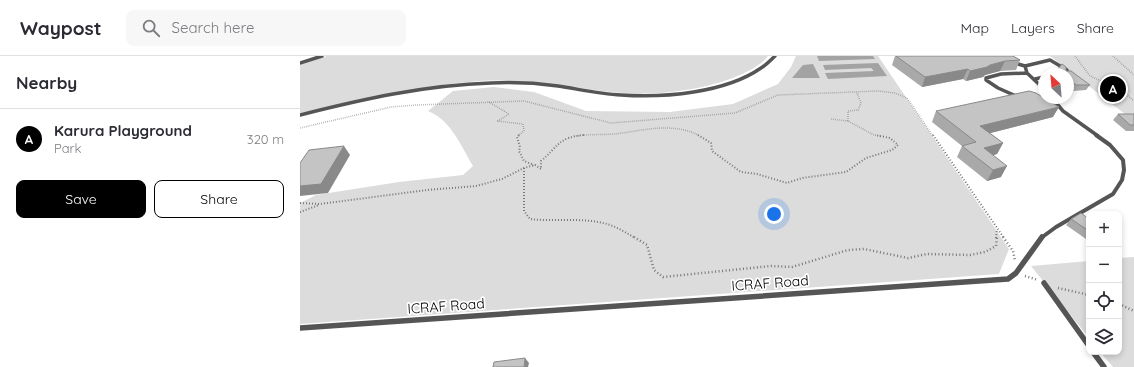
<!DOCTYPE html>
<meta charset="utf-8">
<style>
:root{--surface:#fff;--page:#f7f7f7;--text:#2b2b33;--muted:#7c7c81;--line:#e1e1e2;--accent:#000}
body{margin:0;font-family:Quicksand,sans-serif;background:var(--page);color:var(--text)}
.controls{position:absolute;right:12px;bottom:12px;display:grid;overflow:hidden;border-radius:8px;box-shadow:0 2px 6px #0003}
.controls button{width:36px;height:36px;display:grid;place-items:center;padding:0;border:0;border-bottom:1px solid var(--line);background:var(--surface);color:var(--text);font:20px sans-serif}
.compass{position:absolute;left:738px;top:12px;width:36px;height:36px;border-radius:50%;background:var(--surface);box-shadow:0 2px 6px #0003;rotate:334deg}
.you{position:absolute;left:474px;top:158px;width:14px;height:14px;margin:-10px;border:3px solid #fff;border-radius:50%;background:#1a73e8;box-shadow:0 0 0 6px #1a73e833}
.badge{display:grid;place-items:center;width:26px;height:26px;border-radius:50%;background:var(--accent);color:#fff;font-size:13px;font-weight:700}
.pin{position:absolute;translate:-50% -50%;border:2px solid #fff;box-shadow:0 1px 4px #0006}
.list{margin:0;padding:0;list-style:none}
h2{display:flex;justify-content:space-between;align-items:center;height:52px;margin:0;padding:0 16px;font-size:17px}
h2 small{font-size:13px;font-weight:400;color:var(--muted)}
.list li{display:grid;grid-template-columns:26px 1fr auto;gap:12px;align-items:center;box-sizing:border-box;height:60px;padding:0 16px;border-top:1px solid var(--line)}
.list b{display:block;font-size:15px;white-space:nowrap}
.list p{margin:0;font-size:13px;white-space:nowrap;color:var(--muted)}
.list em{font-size:13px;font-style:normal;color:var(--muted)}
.actions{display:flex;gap:8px;padding:12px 16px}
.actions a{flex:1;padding:9px 0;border:1px solid var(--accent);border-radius:8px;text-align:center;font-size:14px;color:var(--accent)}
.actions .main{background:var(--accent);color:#fff}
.icon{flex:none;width:22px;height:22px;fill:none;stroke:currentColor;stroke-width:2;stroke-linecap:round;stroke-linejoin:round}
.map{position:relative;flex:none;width:834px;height:311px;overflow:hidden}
header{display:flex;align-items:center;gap:24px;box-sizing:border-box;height:56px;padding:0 20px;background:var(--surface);border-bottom:1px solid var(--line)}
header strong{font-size:19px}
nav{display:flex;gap:22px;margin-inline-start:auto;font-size:14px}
.search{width:280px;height:36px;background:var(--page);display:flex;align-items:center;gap:10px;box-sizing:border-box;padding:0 14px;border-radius:8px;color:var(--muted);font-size:15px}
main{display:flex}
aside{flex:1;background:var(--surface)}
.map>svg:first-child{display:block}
.green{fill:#dcdcdc}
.water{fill:#a3a3a3}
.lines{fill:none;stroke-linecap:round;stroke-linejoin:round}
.path-far2{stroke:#777;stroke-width:1.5;stroke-dasharray:0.5 1.5;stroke-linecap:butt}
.path-far1{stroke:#777;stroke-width:2;stroke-dasharray:1 2;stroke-linecap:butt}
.path{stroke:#777;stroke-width:2.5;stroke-dasharray:1 2.5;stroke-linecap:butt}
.service-far2{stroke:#555;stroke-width:3.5}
.service-far1{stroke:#555;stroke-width:4}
.service{stroke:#555;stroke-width:5.5}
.wall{fill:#a9a9a9}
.shaded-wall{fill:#898989}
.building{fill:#c4c4c4;stroke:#898989}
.labels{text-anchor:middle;stroke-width:3.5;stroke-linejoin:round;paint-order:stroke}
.street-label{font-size:14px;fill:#000;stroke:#fff}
</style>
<header>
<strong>Waypost</strong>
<div class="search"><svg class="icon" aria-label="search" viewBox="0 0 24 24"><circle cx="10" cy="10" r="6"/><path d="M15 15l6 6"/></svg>Search here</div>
<nav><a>Map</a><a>Layers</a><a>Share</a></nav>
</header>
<main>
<aside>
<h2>Nearby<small></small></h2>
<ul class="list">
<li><span class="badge">A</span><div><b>Karura Playground</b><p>Park</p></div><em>320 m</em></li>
</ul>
<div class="actions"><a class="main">Save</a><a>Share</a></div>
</aside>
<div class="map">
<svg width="834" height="311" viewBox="0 0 834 311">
<rect width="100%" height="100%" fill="#fff"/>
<!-- green -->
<path class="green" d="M27,0H468C460,11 443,18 430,23C397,35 358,39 323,37C275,34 229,22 181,25C120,29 60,45 0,59V9Z
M496,0H578L709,193L699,218L0,268V147L16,139L99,126L163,119L173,110C161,90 151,64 128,55L153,35L194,31L234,36L286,55L370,56L433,48L478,28L491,11Z
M750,0H834V65Z
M834,201V311H813L800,296H819V202Z
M789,205V282L731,210Z"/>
<!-- water -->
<path class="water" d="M517,0H573L575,3L519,5Z
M578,7L587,20L528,23L525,17L574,15L571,12L525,14L523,9Z
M513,8L520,22H492L503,9Z"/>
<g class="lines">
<!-- path-far2 -->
<path class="path-far2" d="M775,0L790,20L821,34L834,45
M813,0L834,19
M189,46L209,58L198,65L223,68L224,75L218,80
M531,63L548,65L574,79L580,80
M548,65V55L558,54L561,47L557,37
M0,72L91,51L117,49L224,45L311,67L435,57L478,39L578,35L595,37L607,42L633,80
M276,80C289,78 301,79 314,78C343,75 372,65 400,80"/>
<!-- path-far1 -->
<path class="path-far1" d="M219,79L217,81L220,91L219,95L224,105L234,109
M398,79L411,87L412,95L441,116L457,118L487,127L502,122L546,116L566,102L592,94L598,89L590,82L575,79
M633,79L704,182
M224,112V155L230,163C255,166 283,161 307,168C317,171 327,177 335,182
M0,147L20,148L127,134L176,130L202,123L224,112L235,109L241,113V105C258,91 258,81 284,79
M0,156L19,149
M696,182L697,173"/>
<!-- path -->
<path class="path" d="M334,181L347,189L354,214L363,221L471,210L492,211L548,194L564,193L608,202L627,198L670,199L685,196L696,190L697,181
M703,181L713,195L715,205
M725,220L738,224
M758,232L789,239
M819,248L834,255"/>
<!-- service-far2 -->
<path class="service-far2" d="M704,0L718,8L725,10L727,17L744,33
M0,7L22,0
M725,10L750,4L767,14V17L765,18
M735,23L744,21
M718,41L698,32L686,24V22L701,18L727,17
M752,42L763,55L798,80
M0,59C63,43 126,29 191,27C213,26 236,27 258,30C278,33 299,38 321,39C364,42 425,37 461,12C466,9 471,4 475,0"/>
<!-- service-far1 -->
<path class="service-far1" d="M741,182L756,171L813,138L822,124L824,114L823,104L810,89L796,79"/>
<!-- service -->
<path class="service" d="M744,227L789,290
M0,272L708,223L716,217L742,181
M793,296L804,311"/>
</g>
<!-- wall -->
<path class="wall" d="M595,0H713L720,4L716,14L700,15L685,19L683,21L666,25L663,23L622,31L592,9Z
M757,14L766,15L790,29L786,34L773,35L768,30V18H754Z
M636,55L753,61L690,77L703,87L697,98L693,99L701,121L687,125L657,101L662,90L632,66Z
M818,58H834V75H826L813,64Z
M771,163H789V182L786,183L766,169Z"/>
<!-- shaded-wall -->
<path class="shaded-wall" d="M705,5L700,15L685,19L683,21L666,25L670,15Z
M668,13L663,23L622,31L625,21Z
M759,51L753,61L675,81L680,70Z
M703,87L697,98L679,103L684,92Z
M44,90L50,99L28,137L0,140V130Z
M707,110L701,121L687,125L693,114Z
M225,302L229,307L228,311H224Z"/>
<!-- building -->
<path class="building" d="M596,0H713L720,4L705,5L690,9L687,11L670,15L668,13L625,21Z
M762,8L766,11V15H771L790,29H776L768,23V18H762L757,14Z
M729,35L736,37L759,51L680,70L703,87L684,92L707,110L693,114L662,90L676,86L636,55Z
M818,58H834V69H830Z
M44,90L21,128L0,130V107L9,94Z
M781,157L789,163V175L771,163Z
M225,302L224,311H193L194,306Z"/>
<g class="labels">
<!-- street labels -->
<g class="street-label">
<text transform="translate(470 227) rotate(-4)" y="5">ICRAF Road</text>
<text transform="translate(146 250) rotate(-4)" y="5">ICRAF Road</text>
</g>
</g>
</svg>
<div class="controls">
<button>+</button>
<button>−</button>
<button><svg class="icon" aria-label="locate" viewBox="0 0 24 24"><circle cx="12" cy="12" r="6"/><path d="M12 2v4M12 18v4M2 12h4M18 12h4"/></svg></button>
<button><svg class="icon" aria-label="layers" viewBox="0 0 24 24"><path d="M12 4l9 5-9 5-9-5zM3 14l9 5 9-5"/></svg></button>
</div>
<svg class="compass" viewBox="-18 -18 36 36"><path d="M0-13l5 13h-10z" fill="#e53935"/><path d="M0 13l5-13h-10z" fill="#7c7c81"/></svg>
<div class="you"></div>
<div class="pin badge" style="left:813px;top:33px">A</div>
</div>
</main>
